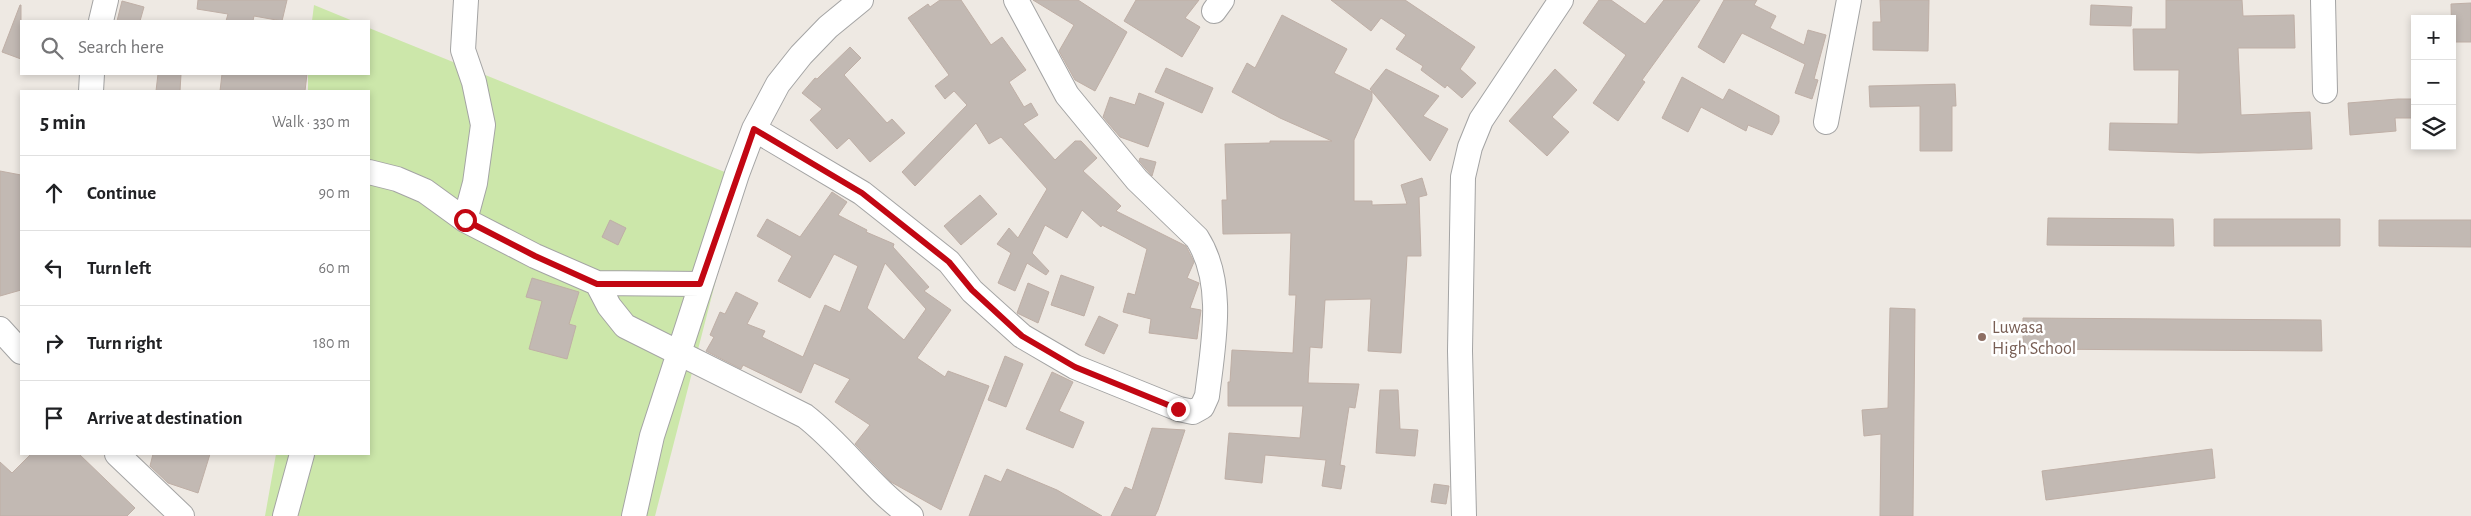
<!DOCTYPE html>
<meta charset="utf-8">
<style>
:root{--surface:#fff;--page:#f2f2f2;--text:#202124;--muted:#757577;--line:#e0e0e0}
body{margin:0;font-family:"Alegreya Sans",sans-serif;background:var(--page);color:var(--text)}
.controls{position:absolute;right:15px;top:15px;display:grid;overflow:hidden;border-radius:0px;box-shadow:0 2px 8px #0003}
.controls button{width:45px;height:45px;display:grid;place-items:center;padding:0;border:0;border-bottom:1px solid var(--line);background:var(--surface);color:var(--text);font:25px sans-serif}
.stop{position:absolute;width:15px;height:15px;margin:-11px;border:4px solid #c20713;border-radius:50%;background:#fff}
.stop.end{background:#c20713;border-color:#fff;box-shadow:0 1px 5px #0008}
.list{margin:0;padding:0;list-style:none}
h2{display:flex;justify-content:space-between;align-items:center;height:65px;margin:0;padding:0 20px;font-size:21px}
h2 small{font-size:16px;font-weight:400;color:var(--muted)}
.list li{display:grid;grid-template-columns:32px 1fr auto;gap:15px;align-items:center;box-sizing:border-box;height:75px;padding:0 20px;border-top:1px solid var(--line)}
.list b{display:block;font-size:19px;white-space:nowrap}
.list em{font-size:16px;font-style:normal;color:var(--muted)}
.icon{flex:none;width:28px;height:28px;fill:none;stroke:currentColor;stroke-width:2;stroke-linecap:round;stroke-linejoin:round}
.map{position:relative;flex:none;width:2471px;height:516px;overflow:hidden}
.search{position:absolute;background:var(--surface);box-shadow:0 2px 8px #0003;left:20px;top:20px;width:350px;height:55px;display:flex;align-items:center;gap:12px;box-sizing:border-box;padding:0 18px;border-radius:0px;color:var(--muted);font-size:19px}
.panel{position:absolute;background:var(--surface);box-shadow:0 2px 8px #0003;left:20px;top:90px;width:350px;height:365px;border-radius:0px}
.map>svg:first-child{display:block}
.grass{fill:#cce7aa}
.building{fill:#c2b9b3;stroke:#bfafa6;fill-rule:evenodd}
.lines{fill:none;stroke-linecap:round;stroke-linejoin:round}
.minor-casing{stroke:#a4a4a4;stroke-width:26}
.minor{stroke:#fff;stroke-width:24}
.route{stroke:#c20713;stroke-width:6}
.education-dot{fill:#8d6e63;stroke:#fff;stroke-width:2}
.labels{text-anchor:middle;stroke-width:5;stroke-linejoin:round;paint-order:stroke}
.education-label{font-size:18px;fill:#785e54;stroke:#fff;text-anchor:start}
</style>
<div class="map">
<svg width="2471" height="516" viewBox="0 0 2471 516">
<rect width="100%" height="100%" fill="#eee9e3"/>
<!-- grass -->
<path class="grass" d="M314,5L353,21H312Z
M369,28L742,179L655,516H265L276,454H369V91H308V74H369Z"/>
<!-- building -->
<path class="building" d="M198,0H287L282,21L254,16L253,21H226L228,14L197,9Z
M940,0H961L991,45L1002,37L1026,70L1009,82L1024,107L1031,103L1038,115L1023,124L1055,160L1075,141H1081L1097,158L1083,171L1121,206L1116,211L1186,246L1194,262L1187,278L1199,283L1190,308L1201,310L1197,339L1149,333L1151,319L1123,312L1128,293L1135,295L1147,249L1102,225L1101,227L1082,210L1067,238L1045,225L1032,253L1049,271L1046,275L1027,263L1015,291L998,283L1011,253L997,244L1009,228L1018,238L1047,189L1001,137L989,144L976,123L915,186L902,172L967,105L954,91L945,99L935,86L949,75L908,18L928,4L930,7Z
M1033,0H1078L1127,32L1095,91L1075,80L1059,51L1074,25Z
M1136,0H1199L1185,18L1200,27L1182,57L1124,21Z
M1331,0H1405L1475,47L1460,69L1476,83L1462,98L1447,85L1445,88L1421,70L1423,66L1396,49L1406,35L1381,18L1371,31Z
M1599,0H1611L1645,24L1664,0H1700L1642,80L1645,82L1618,121L1593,103L1626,55L1583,23Z
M1724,0H1757L1754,5L1776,16L1770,28L1804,45L1808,30L1826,35L1814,79L1818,80L1812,99L1795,93L1805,64L1742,33L1724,63L1698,47Z
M1880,0H1929L1928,51L1873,50V22H1881Z
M2166,0H2242L2243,16L2294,15L2295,48H2238L2241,115L2310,112L2312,149L2199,153L2109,150L2110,123L2178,124L2179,70H2134L2133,29H2166Z
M122,1L144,7L140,21H117Z
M2471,3V42H2452L2451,4Z
M20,5H21V59L2,52Z
M2091,5L2132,7L2131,26L2090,25Z
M1282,15L1347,49L1334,73L1372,92V100L1354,140V201H1372V205L1407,204L1401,185L1422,178L1427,195L1419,197L1421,256H1407L1401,353L1368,351L1371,299L1325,300L1322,348L1310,347L1308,383L1359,384L1355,408L1349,407L1340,465L1345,466L1341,489L1322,486L1326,460L1265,455L1262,483L1225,479L1229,433L1300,438L1303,406H1228V382H1230L1232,350L1293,353L1296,295H1289L1291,233L1223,234L1222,200H1227L1225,144L1270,143V141H1332L1280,118L1232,92L1247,63L1255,68Z
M850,47L861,58L844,75L887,123L892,119L905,133L870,162L849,138L837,149L810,120L822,109L802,93L815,78L817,79Z
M1166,68L1213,88L1202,113L1155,92Z
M1386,69L1439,96L1423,116L1448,129L1430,161L1370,89Z
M1555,69L1577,90L1552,117L1569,132L1547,156L1509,121Z
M158,74H181L180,91H156Z
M222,74H307L305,91H220Z
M1682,77L1723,100L1729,89L1779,116V122L1772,135L1748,125L1746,131L1701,107L1688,132L1662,118Z
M1955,84L1956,106H1952V151H1920V106L1870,107L1869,86Z
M1139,93L1164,103L1148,147L1120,137L1103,117L1110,97L1135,105Z
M2398,99H2415V118H2395L2396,131L2350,135L2348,103Z
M1140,158L1156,162L1152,176L1139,161Z
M0,171L21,175V290L0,296Z
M832,192L847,202L838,215L867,230L866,232L894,244L893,247L929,287L924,291L951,310L917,358L945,377L948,371L989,386L941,510L891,482L855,444L870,425L835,402L850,379L814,363L801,393L743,365L741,369L706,351L714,337L710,335L720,312L725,314L736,292L758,303L747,324L765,331L762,337L803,357L825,305L840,312L858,266L834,254L810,298L778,281L792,256L757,236L767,219L800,237ZM885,263L926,309L904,340L867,308Z
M980,195L997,214L961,245L944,226Z
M2048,218L2173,219L2174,246L2047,245Z
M2214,219H2340V246H2214Z
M610,220L626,228L618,245L602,237Z
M2379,220H2471V247L2379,246Z
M1061,275L1094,287L1084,316L1051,305Z
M532,278L579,292L569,324L576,326L567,359L529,349L542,301L526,297Z
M1028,283L1049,292L1038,323L1017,313Z
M1890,308L1915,309L1913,516H1880L1881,434L1864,436L1862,410L1888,408Z
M1099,316L1118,325L1104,354L1085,345Z
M2023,318L2321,320L2322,351L2023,349Z
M1005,356L1023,364L1006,407L988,400Z
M1052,372L1073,382L1059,411L1084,422L1073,448L1026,429Z
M1380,390H1398L1400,429L1418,430L1415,456L1376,453Z
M1152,428L1185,430L1158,510L1155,516H1111L1125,487L1132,490Z
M2212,449L2215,478L2046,500L2042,471Z
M31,454H79L135,508L127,516H0V462L12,473Z
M153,454H210L198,493L168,483L150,466Z
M1007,469L1057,490L1102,516H969L985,475L1001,482Z
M1434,484L1449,486L1446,504L1431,502Z"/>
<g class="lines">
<!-- minor casing -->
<g class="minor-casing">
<path id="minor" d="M2323,0L2325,91
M1214,11L1222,0
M101,21L106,0
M91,91L92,74
M1826,122L1849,0
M754,129L862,193L949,262L972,291L1022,336L1075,367L1179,409L1193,412L1202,407L1207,396C1213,346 1226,283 1197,238L1137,180L1067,95L1016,0
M369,172L397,179L425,191L465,220L535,256L597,283L701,284
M465,220L475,183L483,125L474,82L463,50L466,0
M597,283L609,306L625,326L805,416C844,446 871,488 911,516
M0,329L21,352
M117,454L182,516
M285,516L302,454
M634,516L652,436L737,174L754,129L778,84L801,55L828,27L861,0
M1464,516L1460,351L1463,177L1470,147L1481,120L1561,0"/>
</g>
<!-- minor -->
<use href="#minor" class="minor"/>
</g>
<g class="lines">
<!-- route -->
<path class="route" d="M465,220L535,256L597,284H700L754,129L862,193L949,262L972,290L1022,336L1075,367L1178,409"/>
</g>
<!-- markers -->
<circle class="education-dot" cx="1982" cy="337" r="5"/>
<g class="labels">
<!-- education labels -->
<g class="education-label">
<text x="1992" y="333">Luwasa<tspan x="1992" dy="21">High School</tspan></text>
</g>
</g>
</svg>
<div class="controls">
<button>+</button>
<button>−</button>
<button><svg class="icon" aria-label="layers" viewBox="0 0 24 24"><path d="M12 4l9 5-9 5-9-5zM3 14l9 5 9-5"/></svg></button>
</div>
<div class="stop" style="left:465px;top:220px"></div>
<div class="stop end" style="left:1178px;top:409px"></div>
<div class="search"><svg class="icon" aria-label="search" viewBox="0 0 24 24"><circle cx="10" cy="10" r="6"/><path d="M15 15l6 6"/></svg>Search here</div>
<section class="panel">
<h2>5 min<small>Walk · 330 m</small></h2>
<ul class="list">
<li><svg class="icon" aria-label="ahead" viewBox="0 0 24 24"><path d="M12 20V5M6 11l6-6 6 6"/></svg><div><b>Continue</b></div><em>90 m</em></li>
<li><svg class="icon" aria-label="left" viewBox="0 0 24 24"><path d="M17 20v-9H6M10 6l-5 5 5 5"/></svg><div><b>Turn left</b></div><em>60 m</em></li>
<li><svg class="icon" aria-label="right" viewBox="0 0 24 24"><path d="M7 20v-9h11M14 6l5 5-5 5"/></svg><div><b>Turn right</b></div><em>180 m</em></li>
<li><svg class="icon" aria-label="arrive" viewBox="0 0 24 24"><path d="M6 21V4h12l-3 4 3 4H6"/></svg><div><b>Arrive at destination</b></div></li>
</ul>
</section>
</div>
